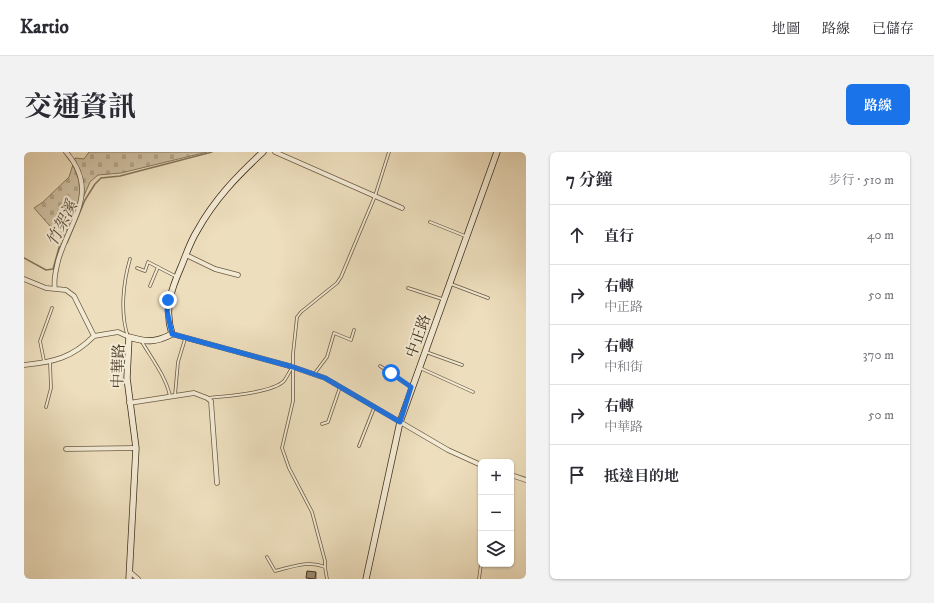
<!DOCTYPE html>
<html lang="zh-TW">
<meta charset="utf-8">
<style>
:root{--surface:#fff;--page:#f2f2f3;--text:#2b2b33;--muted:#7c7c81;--line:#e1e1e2;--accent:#1a73e8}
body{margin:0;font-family:"IM FELL DW Pica","Noto Serif TC",serif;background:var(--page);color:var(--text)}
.controls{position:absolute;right:12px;bottom:12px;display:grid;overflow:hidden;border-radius:6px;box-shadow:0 1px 3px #0004}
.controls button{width:36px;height:36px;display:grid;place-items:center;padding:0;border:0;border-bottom:1px solid var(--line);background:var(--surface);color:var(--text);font:20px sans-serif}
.stop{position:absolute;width:12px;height:12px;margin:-9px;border:3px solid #1a73e8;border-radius:50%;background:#fff}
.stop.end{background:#1a73e8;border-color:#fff;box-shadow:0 1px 4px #0008}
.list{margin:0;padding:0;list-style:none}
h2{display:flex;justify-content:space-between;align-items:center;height:52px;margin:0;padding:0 16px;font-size:17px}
h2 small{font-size:13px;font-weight:400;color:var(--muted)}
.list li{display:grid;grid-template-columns:26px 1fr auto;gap:12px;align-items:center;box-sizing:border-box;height:60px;padding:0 16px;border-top:1px solid var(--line)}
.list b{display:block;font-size:15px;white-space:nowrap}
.list p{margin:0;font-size:13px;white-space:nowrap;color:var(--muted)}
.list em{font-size:13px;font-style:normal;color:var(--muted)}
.icon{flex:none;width:22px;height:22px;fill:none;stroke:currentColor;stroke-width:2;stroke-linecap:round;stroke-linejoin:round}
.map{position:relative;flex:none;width:502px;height:427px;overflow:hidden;border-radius:6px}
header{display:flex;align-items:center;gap:24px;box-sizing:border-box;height:56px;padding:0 20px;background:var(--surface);border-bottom:1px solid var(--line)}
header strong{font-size:19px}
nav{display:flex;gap:22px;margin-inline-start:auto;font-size:14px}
.intro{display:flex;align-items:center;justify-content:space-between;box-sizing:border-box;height:96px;padding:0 24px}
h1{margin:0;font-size:28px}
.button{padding:10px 18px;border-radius:6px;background:var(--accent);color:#fff;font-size:14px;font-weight:700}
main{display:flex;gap:24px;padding:0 24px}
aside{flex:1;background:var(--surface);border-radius:6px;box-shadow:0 1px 3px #0004}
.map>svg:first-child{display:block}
.cemetery{fill:url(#cemetery-stones);stroke:#86785f}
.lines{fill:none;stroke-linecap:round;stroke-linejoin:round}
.stream{stroke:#84745c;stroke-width:1.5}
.building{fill:#998a70;stroke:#3e2f1c;filter:url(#shadow)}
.lane-casing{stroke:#6a5b44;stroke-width:3.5}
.street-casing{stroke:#6a5b44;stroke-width:5.5}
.secondary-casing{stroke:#3e2f1c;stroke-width:7}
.lane{stroke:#f3ead4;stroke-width:2}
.street{stroke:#f3ead4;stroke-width:4}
.secondary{stroke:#f3ead4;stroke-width:5.5}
.route{stroke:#1a73e8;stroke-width:5}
.labels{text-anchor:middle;stroke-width:4;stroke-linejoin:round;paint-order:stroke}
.street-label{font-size:15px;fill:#3e2f1c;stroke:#f3ead4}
.water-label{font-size:16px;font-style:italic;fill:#5b4c36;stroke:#f3ead4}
</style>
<header>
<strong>Kartio</strong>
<nav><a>地圖</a><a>路線</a><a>已儲存</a></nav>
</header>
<div class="intro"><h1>交通資訊</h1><a class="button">路線</a></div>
<main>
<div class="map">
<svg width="502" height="427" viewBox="0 0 502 427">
<defs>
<pattern id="cemetery-stones" width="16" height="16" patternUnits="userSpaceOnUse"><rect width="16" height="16" fill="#cfc0a2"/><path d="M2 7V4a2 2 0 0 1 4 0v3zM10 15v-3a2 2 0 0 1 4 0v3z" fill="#b3a58b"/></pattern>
<filter id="shadow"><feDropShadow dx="2" dy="2" stdDeviation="0" flood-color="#0004"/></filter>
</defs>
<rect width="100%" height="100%" fill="#eddebd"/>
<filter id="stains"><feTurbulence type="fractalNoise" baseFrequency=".005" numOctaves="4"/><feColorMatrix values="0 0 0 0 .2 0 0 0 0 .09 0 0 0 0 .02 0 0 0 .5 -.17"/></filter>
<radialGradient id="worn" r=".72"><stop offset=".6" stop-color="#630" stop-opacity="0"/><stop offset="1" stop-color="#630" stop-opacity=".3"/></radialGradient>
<!-- cemetery -->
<path class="cemetery" d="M65,0H183L97,21L74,23L66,30L56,53L42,92L10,56L19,50L45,25L51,6L60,7Z"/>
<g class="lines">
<!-- stream -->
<path class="stream" d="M0,106L22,118L29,117L36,92L43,91L61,48L71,32L77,26L96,24L188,0"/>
</g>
<!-- building -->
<path class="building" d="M283,419L292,420L291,427L282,426Z"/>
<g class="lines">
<!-- lane casing -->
<g class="lane-casing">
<path id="lane" d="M406,70L441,84
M113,116L121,119L124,110L151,124
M427,132L464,146
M126,134L134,115
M384,136L418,147
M104,185C96,161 99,131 106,107
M118,190C128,207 142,225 146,244
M402,200L438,213
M20,209L16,189L28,156
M356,214L387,235
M396,216L449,240
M291,221L303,205L310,181L327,188L330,178
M151,243L154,210L161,187
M185,246C202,244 248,241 260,229C263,225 265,220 268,216
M22,255L27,236L26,210
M298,272L304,270L316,235
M335,294L350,256
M243,405L251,419C268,415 284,408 301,415L303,427
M301,415V409L288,360L265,316L258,296L269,249V202L273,165L277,160L313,131L317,125L351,44L365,0
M455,427L457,412"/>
</g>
<!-- street casing -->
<g class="street-casing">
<path id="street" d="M251,0L378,56
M162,103L191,117L214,123
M0,127L22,136L42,138L50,144L70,184L94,180L105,185
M31,137C29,127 32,119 34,109C45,69 77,40 42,0
M148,182L269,215L301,226L424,298L457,313
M0,213C30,210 48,206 70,184
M105,251L170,241L183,246L187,249L193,331
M42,297L112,296
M487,323L502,328
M106,420L114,427"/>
</g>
<!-- secondary casing -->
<g class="secondary-casing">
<path id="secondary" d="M105,427L112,296L103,226L105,185C122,190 131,191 148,182C140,157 147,138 157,115C162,103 166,90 173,79C190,48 213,24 239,0
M342,427L376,270L473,0"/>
</g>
<!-- lane -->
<use href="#lane" class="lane"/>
<!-- street -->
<use href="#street" class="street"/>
<!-- secondary -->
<use href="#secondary" class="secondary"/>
</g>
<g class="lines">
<!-- route -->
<path class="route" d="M144,148L143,159L148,182L269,215L301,226L376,270L387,235L367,221"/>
</g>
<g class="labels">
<!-- street labels -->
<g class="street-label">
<text transform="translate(394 184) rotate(-70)" y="5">中正路</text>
<text transform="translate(94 214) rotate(-88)" y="5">中華路</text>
</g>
<!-- water labels -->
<g class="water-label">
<text transform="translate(37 71) rotate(-63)" y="6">竹架溪</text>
</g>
</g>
<rect width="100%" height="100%" filter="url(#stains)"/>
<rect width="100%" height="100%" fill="url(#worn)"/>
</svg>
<div class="controls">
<button>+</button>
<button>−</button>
<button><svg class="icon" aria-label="layers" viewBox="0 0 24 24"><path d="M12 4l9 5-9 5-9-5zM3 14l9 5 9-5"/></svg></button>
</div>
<div class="stop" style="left:367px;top:221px"></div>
<div class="stop end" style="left:144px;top:148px"></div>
</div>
<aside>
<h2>7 分鐘<small>步行 · 510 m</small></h2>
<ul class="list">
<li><svg class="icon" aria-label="ahead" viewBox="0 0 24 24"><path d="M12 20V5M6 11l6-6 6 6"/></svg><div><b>直行</b></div><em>40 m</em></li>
<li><svg class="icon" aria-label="right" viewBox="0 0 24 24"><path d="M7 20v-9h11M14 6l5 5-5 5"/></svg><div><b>右轉</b><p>中正路</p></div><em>50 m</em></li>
<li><svg class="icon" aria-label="right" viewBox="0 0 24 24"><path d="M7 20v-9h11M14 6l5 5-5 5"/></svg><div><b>右轉</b><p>中和街</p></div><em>370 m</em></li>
<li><svg class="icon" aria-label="right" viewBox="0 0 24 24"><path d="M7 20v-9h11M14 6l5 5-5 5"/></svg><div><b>右轉</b><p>中華路</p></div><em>50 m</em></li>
<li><svg class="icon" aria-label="arrive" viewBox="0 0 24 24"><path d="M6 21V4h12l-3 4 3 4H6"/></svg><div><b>抵達目的地</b></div></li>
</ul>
</aside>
</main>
